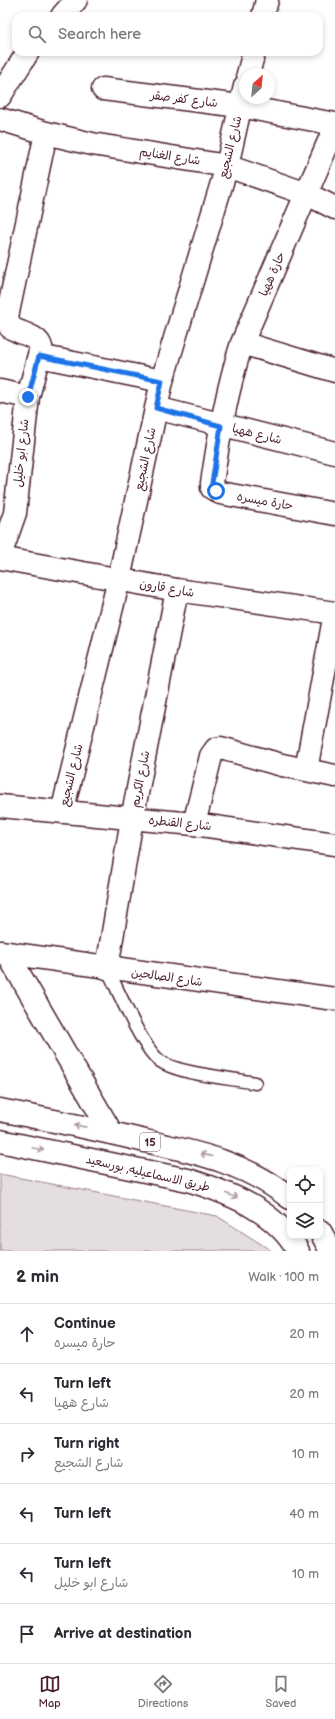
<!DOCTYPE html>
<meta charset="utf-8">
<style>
:root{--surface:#fff;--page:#f2f2f3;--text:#2b2b33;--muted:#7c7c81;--line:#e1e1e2;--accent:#4a1f2b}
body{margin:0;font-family:"Balsamiq Sans","Playpen Sans Arabic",sans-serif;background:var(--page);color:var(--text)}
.controls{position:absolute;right:12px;bottom:12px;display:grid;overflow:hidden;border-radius:8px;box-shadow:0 2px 6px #0003}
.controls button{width:36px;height:36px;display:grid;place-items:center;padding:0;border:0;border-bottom:1px solid var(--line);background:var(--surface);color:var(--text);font:20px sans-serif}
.compass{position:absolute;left:239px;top:68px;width:36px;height:36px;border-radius:50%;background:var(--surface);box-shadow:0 2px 6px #0003;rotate:27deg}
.stop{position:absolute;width:12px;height:12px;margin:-9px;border:3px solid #1a73e8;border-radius:50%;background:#fff}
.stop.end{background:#1a73e8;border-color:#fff;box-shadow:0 1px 4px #0008}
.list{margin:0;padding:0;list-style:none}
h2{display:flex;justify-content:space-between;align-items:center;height:52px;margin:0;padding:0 16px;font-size:17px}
h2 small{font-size:13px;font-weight:400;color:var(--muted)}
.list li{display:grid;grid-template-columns:26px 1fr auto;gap:12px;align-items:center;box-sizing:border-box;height:60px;padding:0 16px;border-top:1px solid var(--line)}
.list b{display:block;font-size:15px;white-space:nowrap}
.list p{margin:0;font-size:13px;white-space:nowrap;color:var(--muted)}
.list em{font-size:13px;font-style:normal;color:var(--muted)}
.icon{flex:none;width:22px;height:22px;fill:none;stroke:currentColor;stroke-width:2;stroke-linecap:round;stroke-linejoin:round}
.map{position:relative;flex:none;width:335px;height:1251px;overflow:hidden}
.search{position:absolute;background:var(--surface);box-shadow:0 2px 6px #0003;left:12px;right:12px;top:12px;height:44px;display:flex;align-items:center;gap:10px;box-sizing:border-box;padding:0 14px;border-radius:12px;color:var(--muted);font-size:15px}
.sheet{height:412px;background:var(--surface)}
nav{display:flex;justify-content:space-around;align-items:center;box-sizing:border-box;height:56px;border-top:1px solid var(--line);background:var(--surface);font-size:11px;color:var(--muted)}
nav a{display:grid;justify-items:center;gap:2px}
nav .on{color:var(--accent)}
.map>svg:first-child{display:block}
.green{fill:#e5dee0;stroke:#987e86}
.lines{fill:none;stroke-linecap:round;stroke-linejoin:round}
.lane-casing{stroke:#4a1f2b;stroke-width:15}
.street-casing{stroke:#4a1f2b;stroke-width:25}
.highway-casing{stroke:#4a1f2b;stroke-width:25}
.lane{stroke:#fff;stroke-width:12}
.street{stroke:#fff;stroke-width:22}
.highway{stroke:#fff;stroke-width:22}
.oneway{stroke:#ae9aa0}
.route{stroke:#1a73e8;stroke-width:5}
.labels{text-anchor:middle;stroke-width:4;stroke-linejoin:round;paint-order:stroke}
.shield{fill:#fff;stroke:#80626b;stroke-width:1}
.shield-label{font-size:11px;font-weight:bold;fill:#4a1f2b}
.street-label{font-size:12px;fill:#4a1f2b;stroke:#fff}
</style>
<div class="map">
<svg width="335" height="1251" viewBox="0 0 335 1251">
<rect width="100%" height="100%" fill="#fff"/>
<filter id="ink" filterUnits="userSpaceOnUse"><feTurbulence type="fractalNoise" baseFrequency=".025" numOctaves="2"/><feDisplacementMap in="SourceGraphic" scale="8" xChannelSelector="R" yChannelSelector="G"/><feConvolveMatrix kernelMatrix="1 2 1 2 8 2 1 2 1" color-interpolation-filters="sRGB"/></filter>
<g filter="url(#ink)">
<!-- green -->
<path class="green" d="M0,1174L217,1216L272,1251H0Z"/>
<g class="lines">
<!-- lane casing -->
<g class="lane-casing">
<path id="lane" d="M107,968C118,990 142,1048 160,1061C178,1074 231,1078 255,1083"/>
</g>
<!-- street casing -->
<g class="street-casing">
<path id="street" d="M62,16L76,0
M263,16L267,0
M248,74L254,52
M103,89L240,106L335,124
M0,96L28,52
M0,119L46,133L92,144L227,166L307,194L335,208
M335,127L242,343C227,389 219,436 212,483V488L220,493L335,514
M242,343L335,371
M39,356L162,381
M0,391L28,397
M156,408L335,453
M0,556L15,513L28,397L41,347C38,335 20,334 10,327L7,317L46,133
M0,558L177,590L335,613
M306,770L335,613
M0,806L194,824L335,844
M62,812L119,579L162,381L227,166L245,86
M194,824L211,756L216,749L221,748L282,765L335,776
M0,952L335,999
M7,953L111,1132
M107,968L132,819L177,590"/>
</g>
<!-- highway casing -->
<g class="highway-casing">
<path id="highway" d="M0,1110C49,1120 97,1129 145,1141C199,1153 246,1163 290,1198
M0,1141L188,1180C230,1193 276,1211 298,1251
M320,1231L331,1251"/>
</g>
<!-- lane -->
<use href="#lane" class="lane"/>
<!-- street -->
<use href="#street" class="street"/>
<!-- highway -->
<use href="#highway" class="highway"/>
</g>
<!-- one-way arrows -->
<defs><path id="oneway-shaft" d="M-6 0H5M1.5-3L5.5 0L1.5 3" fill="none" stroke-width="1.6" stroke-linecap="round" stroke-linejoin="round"/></defs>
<g class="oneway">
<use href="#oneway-shaft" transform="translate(80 1126) rotate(-169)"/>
<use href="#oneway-shaft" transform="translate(38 1149) rotate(12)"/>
<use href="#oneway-shaft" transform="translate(206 1155) rotate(-165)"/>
<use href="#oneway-shaft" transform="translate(232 1196) rotate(25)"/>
</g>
</g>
<g class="lines" filter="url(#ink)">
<!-- route -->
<path class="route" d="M28,397L39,356L162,381L156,408L221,426L212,483V488L216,491"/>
</g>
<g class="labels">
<!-- shield labels -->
<rect class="shield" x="140" y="1133" width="20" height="18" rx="3"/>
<g class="shield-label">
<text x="150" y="1146">15</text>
</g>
<!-- street labels -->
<g class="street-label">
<text transform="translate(184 99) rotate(7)" y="4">شارع كفر صقر</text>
<text transform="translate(230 147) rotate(-76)" y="4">شارع الشجيع</text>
<text transform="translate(170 156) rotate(9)" y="4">شارع الغنايم</text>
<text transform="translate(272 274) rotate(-66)" y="4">حارة ههيا</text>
<text transform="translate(257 434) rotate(14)" y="4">شارع ههيا</text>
<text transform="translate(21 453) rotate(-84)" y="4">شارع ابو خليل</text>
<text transform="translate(145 459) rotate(-78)" y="4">شارع الشجيع</text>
<text transform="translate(265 501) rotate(10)" y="4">حارة ميسره</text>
<text transform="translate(167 588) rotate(10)" y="4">شارع قارون</text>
<text transform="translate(71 775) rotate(-76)" y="4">شارع الشجيع</text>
<text transform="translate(140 779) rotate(-79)" y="4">شارع الكريم</text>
<text transform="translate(180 823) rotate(6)" y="4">شارع القنطره</text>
<text transform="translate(167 977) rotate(8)" y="4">شارع الصالحين</text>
<text transform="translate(148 1173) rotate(13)" y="4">طريق الاسماعيليه, بورسعيد</text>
</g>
</g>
</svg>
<div class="controls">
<button><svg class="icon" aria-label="locate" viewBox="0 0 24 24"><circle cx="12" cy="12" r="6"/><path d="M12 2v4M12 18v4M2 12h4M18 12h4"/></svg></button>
<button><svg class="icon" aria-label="layers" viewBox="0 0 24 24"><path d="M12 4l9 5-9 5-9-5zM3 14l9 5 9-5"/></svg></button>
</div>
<svg class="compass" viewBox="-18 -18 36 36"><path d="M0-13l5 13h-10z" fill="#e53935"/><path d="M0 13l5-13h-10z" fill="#7c7c81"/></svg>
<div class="stop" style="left:216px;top:491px"></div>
<div class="stop end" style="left:28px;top:397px"></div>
<div class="search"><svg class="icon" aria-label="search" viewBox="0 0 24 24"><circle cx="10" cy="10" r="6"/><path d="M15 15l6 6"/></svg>Search here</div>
</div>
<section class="sheet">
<h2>2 min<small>Walk · 100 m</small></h2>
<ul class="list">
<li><svg class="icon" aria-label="ahead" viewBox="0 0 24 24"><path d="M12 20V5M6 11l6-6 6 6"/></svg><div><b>Continue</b><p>حارة ميسره</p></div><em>20 m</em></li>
<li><svg class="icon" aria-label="left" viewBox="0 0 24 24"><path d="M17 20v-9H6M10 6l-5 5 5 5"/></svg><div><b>Turn left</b><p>شارع ههيا</p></div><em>20 m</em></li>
<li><svg class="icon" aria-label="right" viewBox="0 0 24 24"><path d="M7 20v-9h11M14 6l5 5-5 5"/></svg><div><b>Turn right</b><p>شارع الشجيع</p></div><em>10 m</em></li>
<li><svg class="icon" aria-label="left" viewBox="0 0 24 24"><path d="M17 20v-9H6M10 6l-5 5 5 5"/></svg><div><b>Turn left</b></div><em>40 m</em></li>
<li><svg class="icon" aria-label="left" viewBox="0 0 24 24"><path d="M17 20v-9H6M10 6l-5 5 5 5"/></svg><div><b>Turn left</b><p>شارع ابو خليل</p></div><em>10 m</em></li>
<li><svg class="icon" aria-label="arrive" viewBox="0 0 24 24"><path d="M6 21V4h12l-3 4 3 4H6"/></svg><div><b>Arrive at destination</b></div></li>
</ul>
</section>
<nav>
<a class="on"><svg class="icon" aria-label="map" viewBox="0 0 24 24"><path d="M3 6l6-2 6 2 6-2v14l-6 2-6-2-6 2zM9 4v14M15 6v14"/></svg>Map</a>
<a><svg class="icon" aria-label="directions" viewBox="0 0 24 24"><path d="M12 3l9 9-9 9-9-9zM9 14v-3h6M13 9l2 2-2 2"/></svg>Directions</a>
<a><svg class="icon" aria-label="saved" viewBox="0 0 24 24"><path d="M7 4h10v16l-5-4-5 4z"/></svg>Saved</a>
</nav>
